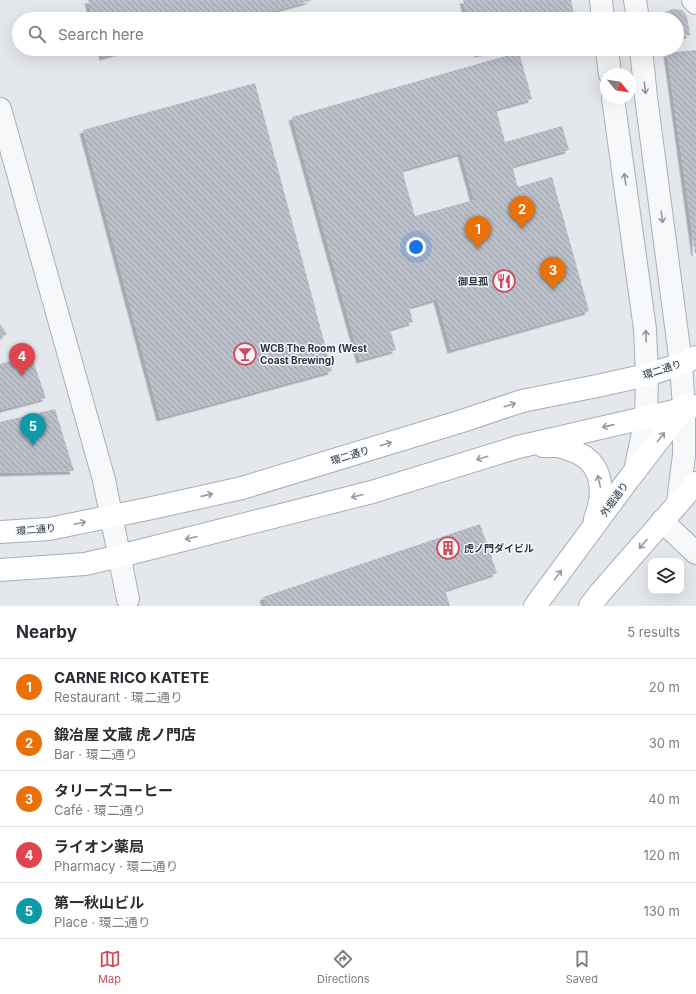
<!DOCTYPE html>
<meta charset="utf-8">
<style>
:root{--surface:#fff;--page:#f2f2f3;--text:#2b2b33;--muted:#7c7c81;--line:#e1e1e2;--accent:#d1495b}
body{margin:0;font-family:Inter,"Noto Sans JP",sans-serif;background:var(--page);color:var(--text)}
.controls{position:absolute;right:12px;bottom:12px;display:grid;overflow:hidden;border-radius:8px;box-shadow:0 4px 16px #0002}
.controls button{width:36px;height:36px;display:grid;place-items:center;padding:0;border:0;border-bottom:1px solid var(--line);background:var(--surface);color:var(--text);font:20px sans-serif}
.compass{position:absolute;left:600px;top:68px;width:36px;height:36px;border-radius:50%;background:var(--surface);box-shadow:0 4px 16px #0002;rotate:120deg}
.you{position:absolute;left:416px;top:247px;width:14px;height:14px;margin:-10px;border:3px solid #fff;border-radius:50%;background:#1a73e8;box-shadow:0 0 0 6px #1a73e833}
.badge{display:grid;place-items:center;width:26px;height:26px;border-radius:50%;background:var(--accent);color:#fff;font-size:13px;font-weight:700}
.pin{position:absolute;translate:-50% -33px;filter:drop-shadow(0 1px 2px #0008)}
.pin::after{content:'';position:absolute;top:21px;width:14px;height:12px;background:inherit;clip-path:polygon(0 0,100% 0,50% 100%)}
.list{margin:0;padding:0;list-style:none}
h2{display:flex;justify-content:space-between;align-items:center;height:52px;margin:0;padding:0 16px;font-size:17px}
h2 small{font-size:13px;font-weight:400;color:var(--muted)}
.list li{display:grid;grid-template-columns:26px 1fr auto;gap:12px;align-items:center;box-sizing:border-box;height:56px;padding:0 16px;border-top:1px solid var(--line)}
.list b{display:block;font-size:15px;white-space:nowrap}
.list p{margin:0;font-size:13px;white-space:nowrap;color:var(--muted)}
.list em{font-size:13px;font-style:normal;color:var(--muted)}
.icon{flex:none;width:22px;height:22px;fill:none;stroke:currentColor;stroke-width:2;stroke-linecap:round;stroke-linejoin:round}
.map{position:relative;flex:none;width:696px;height:606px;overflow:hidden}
.search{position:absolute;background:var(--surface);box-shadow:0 4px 16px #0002;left:12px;right:12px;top:12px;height:44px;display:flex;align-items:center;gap:10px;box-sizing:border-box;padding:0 14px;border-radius:22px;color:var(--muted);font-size:15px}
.sheet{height:332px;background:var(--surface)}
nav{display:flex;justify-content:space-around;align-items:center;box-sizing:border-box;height:56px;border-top:1px solid var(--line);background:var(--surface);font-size:11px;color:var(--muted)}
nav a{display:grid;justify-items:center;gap:2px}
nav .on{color:var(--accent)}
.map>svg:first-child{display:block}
.building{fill:url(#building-back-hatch);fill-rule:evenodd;filter:url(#shadow)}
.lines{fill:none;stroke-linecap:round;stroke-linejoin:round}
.minor-casing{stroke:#a9aeb7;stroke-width:24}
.tertiary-casing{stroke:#a9aeb7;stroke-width:24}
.secondary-casing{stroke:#a9aeb7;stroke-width:24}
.minor{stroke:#f7f8fa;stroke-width:22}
.tertiary{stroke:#f7f8fa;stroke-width:22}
.secondary{stroke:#fff;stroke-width:22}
.oneway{stroke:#9196a0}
.oneway2{stroke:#959aa2}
.labels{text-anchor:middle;stroke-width:3;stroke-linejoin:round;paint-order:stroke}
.poi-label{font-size:10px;font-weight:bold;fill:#2b3445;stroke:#f4f6f9;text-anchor:start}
.street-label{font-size:10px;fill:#2b3445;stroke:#f4f6f9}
</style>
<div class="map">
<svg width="696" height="606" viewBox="0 0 696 606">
<defs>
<pattern id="building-back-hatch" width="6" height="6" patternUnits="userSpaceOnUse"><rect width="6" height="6" fill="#bbc0ca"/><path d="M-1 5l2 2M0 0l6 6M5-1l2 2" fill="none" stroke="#989da6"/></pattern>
<filter id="shadow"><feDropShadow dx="-3.5" dy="3.5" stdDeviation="0" flood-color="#0004"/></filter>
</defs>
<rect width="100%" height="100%" fill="#e4e7ec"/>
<!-- building -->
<path class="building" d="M88,0H313L244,19H93Z
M463,0H571L575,19H468Z
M673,9L682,10L687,16L690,35L677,36V19H663L662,13Z
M101,49H131L103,57Z
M476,49H497V50L478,54Z
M696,50V253H695L667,53Z
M519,52L532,99L496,109L505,142L562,126L569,150L512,166L518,187L552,177L589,311L451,350L437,299L409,307L413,322L390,329L396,350L360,360L292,117ZM461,153L474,200L415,216L402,170Z
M255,83L332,371L160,418L83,130Z
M0,324L7,334L0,338Z
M31,355L46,398L0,410V364Z
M55,409L74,471L0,473V422Z
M480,524L497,573L445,590L450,606H266L263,597Z"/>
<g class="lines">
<!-- minor casing -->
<g class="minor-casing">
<path id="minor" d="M662,521L696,553"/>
</g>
<!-- tertiary casing -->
<g class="tertiary-casing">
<path id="tertiary" d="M601,0L603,19
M635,0L638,19
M693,0L696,3
M607,49L610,74
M641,49L646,97L681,364L684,408V455L678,502
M613,98L645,329L647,375L646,418L635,471
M0,109L104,480L128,599"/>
</g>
<!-- secondary casing -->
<g class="secondary-casing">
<path id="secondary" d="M543,446C548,446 553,446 558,446C563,447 569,449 573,451C604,462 605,493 595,519
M0,532L49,529L152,508L242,488L459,422L522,401L597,386L647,375L681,364L696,357
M0,570L85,564L120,556L372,492L518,447L696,406
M535,606L628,480L686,405
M590,606L600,593L696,483"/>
</g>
<!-- minor -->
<use href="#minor" class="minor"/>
<!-- tertiary -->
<use href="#tertiary" class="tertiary"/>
<!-- secondary -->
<use href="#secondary" class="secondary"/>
</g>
<!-- one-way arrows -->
<defs><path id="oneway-shaft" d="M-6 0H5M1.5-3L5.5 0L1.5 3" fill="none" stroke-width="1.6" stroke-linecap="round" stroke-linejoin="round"/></defs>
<g class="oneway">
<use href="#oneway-shaft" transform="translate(645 88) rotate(84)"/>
<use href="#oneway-shaft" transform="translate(625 179) rotate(-98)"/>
<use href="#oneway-shaft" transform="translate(662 217) rotate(82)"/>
<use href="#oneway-shaft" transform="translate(646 336) rotate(-92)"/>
</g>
<g class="oneway2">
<use href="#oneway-shaft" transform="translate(510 405) rotate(-18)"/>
<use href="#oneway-shaft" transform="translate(608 426) rotate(167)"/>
<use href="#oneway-shaft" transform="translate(661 437) rotate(-52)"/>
<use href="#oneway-shaft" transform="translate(386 444) rotate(-17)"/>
<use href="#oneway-shaft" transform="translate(482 458) rotate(163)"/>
<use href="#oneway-shaft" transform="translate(599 481) rotate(-103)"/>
<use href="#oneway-shaft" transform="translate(207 495) rotate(-13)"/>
<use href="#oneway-shaft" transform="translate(357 496) rotate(166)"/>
<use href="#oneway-shaft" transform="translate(80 523) rotate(-12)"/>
<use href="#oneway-shaft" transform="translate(191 538) rotate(166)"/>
<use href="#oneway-shaft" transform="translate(643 544) rotate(131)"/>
<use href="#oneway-shaft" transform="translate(558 575) rotate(-54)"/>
</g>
<!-- icons -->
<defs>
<g id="restaurant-ring" transform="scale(1.15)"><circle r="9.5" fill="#f4f6f9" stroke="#d1495b" stroke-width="1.5"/><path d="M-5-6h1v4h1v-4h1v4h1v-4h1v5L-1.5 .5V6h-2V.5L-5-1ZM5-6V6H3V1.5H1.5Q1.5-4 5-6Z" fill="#d1495b"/></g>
<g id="bar-ring" transform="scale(1.15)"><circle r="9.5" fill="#f4f6f9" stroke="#d1495b" stroke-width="1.5"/><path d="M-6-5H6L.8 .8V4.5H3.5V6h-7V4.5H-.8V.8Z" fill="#d1495b"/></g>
<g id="building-ring" transform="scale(1.15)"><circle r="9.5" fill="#f4f6f9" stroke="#d1495b" stroke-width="1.5"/><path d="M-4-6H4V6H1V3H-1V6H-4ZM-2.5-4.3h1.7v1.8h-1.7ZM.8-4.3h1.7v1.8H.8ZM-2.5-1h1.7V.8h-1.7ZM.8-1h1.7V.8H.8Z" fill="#d1495b"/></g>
</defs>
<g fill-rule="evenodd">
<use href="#restaurant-ring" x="504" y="281"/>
<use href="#bar-ring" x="245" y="354"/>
<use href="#building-ring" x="448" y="548"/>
</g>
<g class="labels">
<!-- poi labels -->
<g class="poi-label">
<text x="488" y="285" text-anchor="end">御旦孤</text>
<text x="260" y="352">WCB The Room (West<tspan x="260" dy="12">Coast Brewing)</tspan></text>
<text x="464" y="552">虎ノ門ダイビル</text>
</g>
<!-- street labels -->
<g class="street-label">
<text transform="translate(662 369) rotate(-18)" y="4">環二通り</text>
<text transform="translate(350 455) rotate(-17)" y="4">環二通り</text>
<text transform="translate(614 499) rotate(-54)" y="4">外堀通り</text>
<text transform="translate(36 529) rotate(-5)" y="4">環二通り</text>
</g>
</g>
</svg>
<div class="controls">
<button><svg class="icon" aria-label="layers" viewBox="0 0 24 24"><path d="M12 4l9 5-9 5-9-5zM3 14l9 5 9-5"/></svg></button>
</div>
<svg class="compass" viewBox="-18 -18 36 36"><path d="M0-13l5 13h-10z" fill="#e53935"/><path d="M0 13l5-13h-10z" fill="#7c7c81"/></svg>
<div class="you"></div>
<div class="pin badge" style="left:478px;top:249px;background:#e8710a">1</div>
<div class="pin badge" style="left:522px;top:229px;background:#e8710a">2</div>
<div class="pin badge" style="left:553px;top:290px;background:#e8710a">3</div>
<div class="pin badge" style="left:22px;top:376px;background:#e0444e">4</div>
<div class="pin badge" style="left:33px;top:446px;background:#0f9aa8">5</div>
<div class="search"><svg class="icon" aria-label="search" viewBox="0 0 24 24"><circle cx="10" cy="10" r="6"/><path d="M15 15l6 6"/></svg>Search here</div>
</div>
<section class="sheet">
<h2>Nearby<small>5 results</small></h2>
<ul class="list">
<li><span class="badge" style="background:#e8710a">1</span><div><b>CARNE RICO KATETE</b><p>Restaurant · 環二通り</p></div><em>20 m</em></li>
<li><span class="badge" style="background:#e8710a">2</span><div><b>鍛冶屋 文蔵 虎ノ門店</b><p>Bar · 環二通り</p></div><em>30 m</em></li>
<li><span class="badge" style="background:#e8710a">3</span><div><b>タリーズコーヒー</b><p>Café · 環二通り</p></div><em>40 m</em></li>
<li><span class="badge" style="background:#e0444e">4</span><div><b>ライオン薬局</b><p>Pharmacy · 環二通り</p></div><em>120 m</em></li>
<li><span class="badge" style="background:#0f9aa8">5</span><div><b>第一秋山ビル</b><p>Place · 環二通り</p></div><em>130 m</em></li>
</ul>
</section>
<nav>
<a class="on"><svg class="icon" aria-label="map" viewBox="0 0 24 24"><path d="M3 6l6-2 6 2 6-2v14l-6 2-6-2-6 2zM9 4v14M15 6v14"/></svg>Map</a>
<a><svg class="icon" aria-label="directions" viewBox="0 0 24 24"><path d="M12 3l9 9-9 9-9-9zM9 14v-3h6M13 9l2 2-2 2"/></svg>Directions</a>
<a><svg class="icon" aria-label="saved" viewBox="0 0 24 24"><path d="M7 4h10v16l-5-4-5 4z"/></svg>Saved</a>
</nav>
